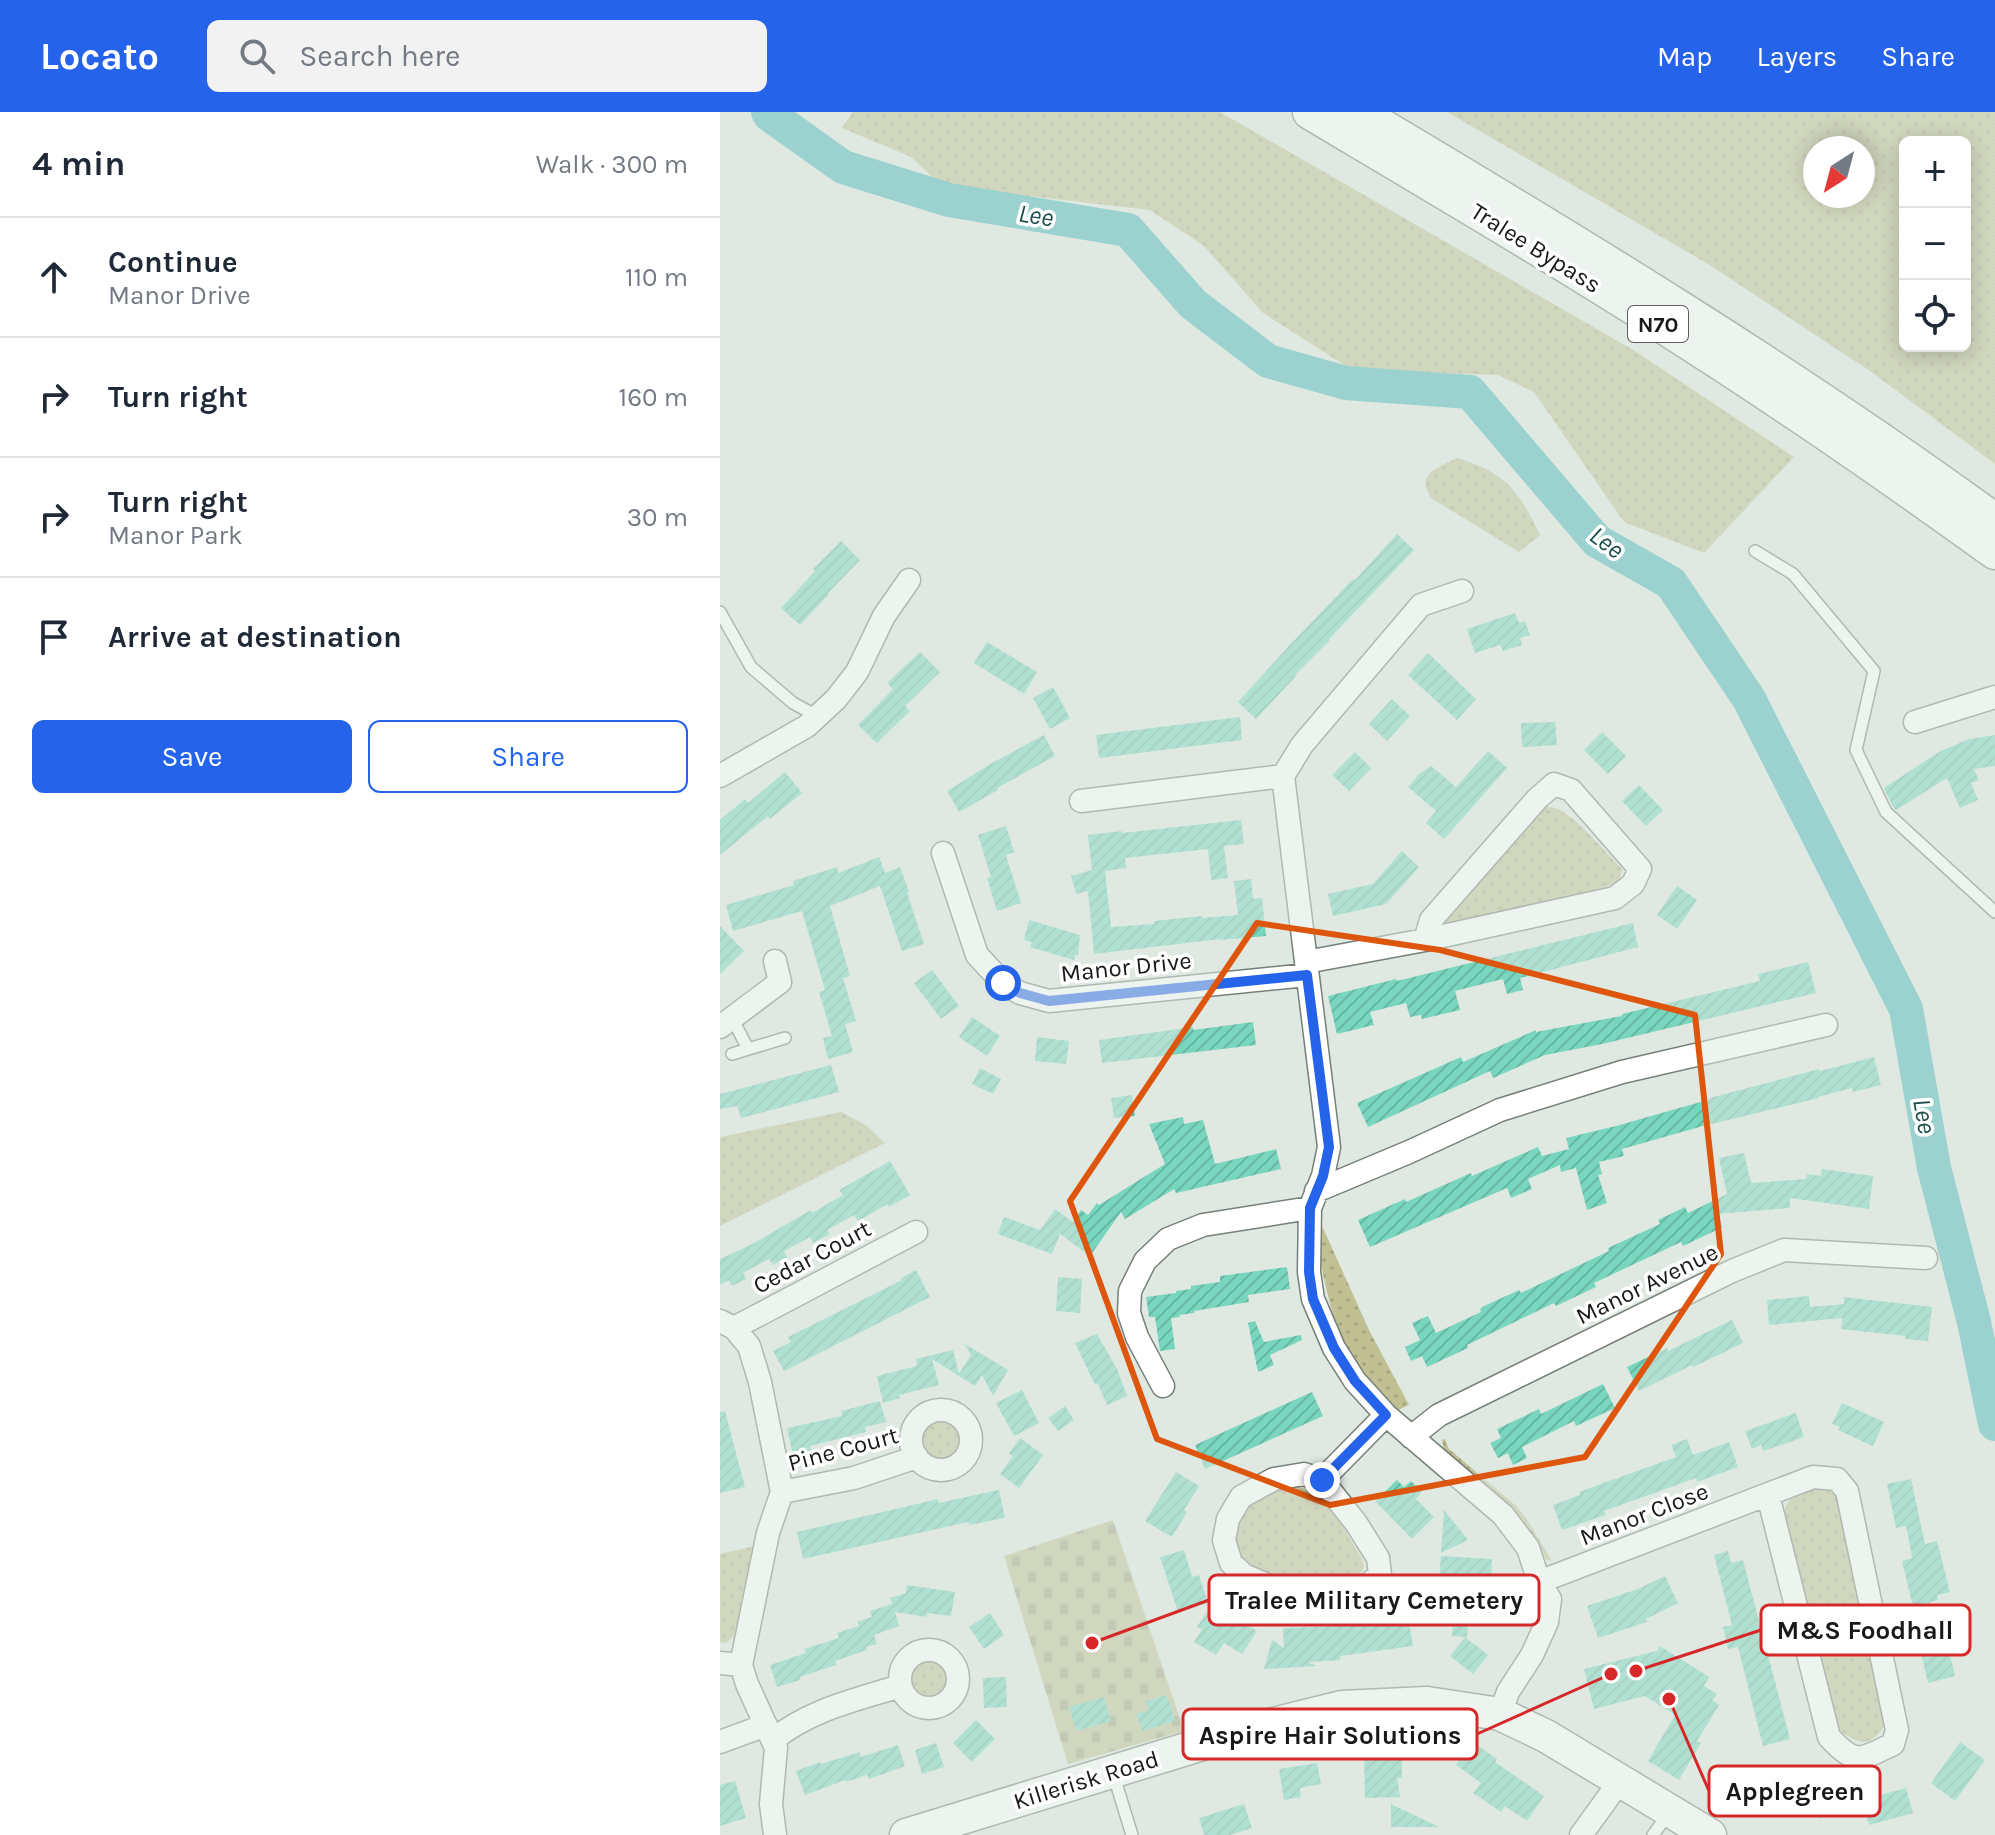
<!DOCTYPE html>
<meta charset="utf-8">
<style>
:root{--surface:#fff;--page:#f2f2f3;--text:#1f2937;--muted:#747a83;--line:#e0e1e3;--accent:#2563eb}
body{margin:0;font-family:Karla,sans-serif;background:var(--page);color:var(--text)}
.controls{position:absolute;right:24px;top:24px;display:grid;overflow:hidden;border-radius:12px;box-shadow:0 4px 20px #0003}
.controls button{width:72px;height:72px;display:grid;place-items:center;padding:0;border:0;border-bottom:2px solid var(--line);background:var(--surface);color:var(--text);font:40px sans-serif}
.compass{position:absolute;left:1083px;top:24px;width:72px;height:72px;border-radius:50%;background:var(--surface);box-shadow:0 4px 20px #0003;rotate:216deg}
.stop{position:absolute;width:24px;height:24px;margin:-18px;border:6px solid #2563eb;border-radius:50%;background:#fff}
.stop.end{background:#2563eb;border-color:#fff;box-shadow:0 2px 8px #0008}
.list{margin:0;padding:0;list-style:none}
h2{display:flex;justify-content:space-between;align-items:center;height:104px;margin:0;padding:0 32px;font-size:34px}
h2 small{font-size:26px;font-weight:400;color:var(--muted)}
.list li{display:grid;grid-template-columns:52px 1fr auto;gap:24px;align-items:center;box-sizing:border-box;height:120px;padding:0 32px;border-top:2px solid var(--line)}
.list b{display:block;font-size:30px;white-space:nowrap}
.list p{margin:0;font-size:26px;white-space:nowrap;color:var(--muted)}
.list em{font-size:26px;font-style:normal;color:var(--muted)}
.actions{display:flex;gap:16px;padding:24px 32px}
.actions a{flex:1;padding:18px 0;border:2px solid var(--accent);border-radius:12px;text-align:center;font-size:28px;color:var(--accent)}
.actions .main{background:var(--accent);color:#fff}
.icon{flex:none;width:44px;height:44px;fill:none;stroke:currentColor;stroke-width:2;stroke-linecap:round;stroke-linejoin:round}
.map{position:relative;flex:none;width:1275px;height:1723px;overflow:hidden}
header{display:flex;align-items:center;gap:48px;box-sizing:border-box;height:112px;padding:0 40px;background:var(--accent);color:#fff}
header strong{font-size:38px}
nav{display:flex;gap:44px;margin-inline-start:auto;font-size:28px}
.search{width:560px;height:72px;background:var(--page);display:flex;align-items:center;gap:20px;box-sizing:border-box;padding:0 28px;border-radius:12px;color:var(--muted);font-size:30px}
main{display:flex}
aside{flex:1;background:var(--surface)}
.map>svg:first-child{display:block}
.grass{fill:url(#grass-dots);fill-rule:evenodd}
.cemetery{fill:url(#cemetery-stones)}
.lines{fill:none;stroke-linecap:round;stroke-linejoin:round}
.river{stroke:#49b4b6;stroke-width:34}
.building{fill:url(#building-hatch)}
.service-casing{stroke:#767f78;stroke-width:14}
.minor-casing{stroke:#767f78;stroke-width:25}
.secondary-casing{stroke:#767f78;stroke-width:35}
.primary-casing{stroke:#767f78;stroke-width:37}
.service{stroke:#fff;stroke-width:11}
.minor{stroke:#fff;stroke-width:22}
.secondary{stroke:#fff;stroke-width:32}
.primary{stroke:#fff;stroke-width:34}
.route{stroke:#2563eb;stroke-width:10}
.marked{fill:none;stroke:#de560d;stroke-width:6;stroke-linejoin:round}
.labels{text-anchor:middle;stroke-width:7;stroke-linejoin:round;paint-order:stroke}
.shield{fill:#fff;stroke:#5d5f5d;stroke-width:2}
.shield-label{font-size:22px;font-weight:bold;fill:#171a17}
.street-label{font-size:24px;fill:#171a17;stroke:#fff}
.water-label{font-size:26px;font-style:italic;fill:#204f50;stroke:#fff}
.leader{fill:none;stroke:#d62828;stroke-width:3}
.callout-dot{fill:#d62828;stroke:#fff;stroke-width:3}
.callout{fill:#fff;stroke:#d62828;stroke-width:3}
.callout-label{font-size:26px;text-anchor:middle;font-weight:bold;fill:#171a17}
</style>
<header>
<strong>Locato</strong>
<div class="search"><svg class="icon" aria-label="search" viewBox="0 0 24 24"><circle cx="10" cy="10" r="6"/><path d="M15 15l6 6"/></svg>Search here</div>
<nav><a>Map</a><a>Layers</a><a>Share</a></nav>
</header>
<main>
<aside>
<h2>4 min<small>Walk · 300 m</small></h2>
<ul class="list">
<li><svg class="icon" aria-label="ahead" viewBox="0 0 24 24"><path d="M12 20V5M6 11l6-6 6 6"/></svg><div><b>Continue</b><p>Manor Drive</p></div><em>110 m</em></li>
<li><svg class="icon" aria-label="right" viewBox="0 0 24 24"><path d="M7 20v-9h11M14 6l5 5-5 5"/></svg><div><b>Turn right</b></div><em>160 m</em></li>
<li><svg class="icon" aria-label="right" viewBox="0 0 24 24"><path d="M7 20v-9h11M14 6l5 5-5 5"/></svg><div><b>Turn right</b><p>Manor Park</p></div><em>30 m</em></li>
<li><svg class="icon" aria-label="arrive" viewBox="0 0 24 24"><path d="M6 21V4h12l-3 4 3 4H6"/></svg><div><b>Arrive at destination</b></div></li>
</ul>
<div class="actions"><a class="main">Save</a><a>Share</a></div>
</aside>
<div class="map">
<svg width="1275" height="1723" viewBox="0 0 1275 1723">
<defs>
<pattern id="grass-dots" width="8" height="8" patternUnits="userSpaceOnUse" patternTransform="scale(2)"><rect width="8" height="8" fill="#c1c093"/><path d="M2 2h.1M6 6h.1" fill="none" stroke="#a5a47e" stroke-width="1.8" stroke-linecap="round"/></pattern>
<pattern id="cemetery-stones" width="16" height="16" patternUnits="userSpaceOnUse" patternTransform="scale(2)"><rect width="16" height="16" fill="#c1c093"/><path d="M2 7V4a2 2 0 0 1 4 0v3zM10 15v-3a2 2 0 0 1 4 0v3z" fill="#a5a47e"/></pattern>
<pattern id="building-hatch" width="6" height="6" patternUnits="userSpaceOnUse" patternTransform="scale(2)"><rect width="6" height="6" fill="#79d6be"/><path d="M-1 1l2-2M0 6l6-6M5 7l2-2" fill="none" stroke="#68b7a3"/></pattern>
</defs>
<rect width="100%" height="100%" fill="#dfe9e1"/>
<!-- grass -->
<path class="grass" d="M133,0H500L915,239L1074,345L984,441L904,410L814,280L778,263L632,258L543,201L484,134L430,98L222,74L191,45L122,16Z
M727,0H1275V352L1153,261L988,152ZM1185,30H1245V234H1185ZM1095,36H1143V84H1095Z
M737,346C785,360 799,379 820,423L799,440L711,386C695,361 718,356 737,346Z
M822,695C825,695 833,695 835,696C852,700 888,743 902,757L900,768L896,772L741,813L730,814L725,811V806Z
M121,1000L146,1013L165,1031L0,1114V1025Z
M603,1116L649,1218L689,1293L676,1299C620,1250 612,1206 598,1137L597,1127Z
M203 1328a19 19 0 1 1 38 0a19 19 0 1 1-38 0Z
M725,1327L729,1337L795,1393L806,1406L832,1449L826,1448L818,1432L793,1398L724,1338L722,1328Z
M1104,1373L1113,1375L1118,1381L1167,1609C1153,1635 1141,1635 1118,1617L1062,1410C1066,1380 1078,1383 1104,1373Z
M577,1374L593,1382L611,1395L642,1447L644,1455L640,1463L626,1468L546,1467L524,1452L514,1433L519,1401L529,1389L560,1376Z
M35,1434L14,1524L6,1531L0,1530V1442Z
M189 1566a20 20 0 1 1 40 0a20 20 0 1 1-40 0Z"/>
<!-- cemetery -->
<path class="cemetery" d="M393,1408L464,1619L348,1652L284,1444Z"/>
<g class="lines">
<!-- river -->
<path class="river" d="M48,0L50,3L123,55L229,88L408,118L473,192L548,249L626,271L750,280L877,429L951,471L1029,587L1186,897L1214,1056L1254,1210L1275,1312"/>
</g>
<!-- building -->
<path class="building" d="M677,422L694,438L609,527L610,528L575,563L576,564L536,607L518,590L568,535L633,467L635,468Z
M121,429L140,448L108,481L109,482L80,513L61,496L95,459L93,457Z
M795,501L799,511L805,509L810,523L800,526L802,533L783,539L780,533L755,541L747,517Z
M267,530L317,560L304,582L254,551Z
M200,540L220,560L185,594L190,599L157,631L138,613L173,577L167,571Z
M708,541L756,587L737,608L688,563Z
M333,575L350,606L330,617L313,586Z
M672,587L690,604L667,629L649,612Z
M520,605L522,628L379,646L376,623Z
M835,610L837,633L802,635L801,611Z
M882,620L906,644L888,662L864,638Z
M324,623L335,644L277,676L278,678L239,700L227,679L272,651Z
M1275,623V654L1254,657L1259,668L1251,671L1258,688L1240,696L1227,666L1176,698L1173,695L1164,676L1219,640L1249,627Z
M768,639L787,656L724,727L706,711L716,699L688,675L699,662L711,654L736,675Z
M635,640L651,656L629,679L612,663Z
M65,660L82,681L50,707L48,704L0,743V708L25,687L28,691Z
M919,673L943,698L926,714L902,689Z
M521,708L524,732L504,734L508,766L491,768L488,737L405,746L406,756L385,759L391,815L434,812V809L482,804V806L518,803L514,769L531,767L533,787L542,786L546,824L500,828V827L374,842L368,779L356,782L351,764L372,758L368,723L402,719V721Z
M286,714L294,740L286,743L301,791L277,799L267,766L271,765L258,723Z
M682,739L699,755L666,792L613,804L608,782L653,772Z
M159,745L165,761L180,755L189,780L187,781L204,832L182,839L160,774L110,794L130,864L123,866L136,909L125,912L133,940L108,947L103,926L112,924L99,880L105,878L82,799L13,819L6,793L74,773L73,769L117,755L118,761Z
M957,774L977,788L957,817L937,803Z
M309,808L360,823L358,843H355L354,848L310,835L312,830L304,828Z
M913,811L918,835L800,866L803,878L787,882L783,867L735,879L740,898L702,907L701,903L690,905L686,891L650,900L654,913L617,922L608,884L676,867L677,869Z
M0,814L24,839L0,862Z
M1088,850L1096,881L882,932L825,943L773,966L770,959L648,1015L637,991L741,945L743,950L816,918V920L902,904V902L1040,869L1038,862Z
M212,858L239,894L221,907L194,871Z
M252,905L280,924L267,944L239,925Z
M533,910L536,933L382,951L379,928L473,915V918Z
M317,925L349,929L346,952L315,949Z
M1154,945L1161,973L1133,980L1132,976L1098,985L1099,986L983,1014L902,1037L904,1044L879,1050L882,1062L878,1063L887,1091L867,1098L856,1056L841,1060L840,1053L808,1067L812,1077L791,1086L787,1076L650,1135L638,1108L685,1087L686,1090L751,1061L752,1064L818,1035L822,1044L849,1037L846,1026L896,1014L991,987L990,986L1099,957L1100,959Z
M111,953L119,980L21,1006L17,994L0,997V982Z
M260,956L281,967L273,982L252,972Z
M412,983L415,1004L394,1006L391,986Z
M463,1005L464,1012L483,1008L495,1052L556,1037L561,1057L456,1081L454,1077L405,1107L401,1100L370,1144L340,1122L332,1142L278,1122L284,1105L320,1118L335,1097L353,1110L361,1098L368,1103L377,1091L379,1093L445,1052L429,1012Z
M1024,1041L1031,1071L1086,1067L1087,1062L1101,1064L1102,1057L1153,1064L1149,1097L1070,1086V1096L997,1102L1003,1115L963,1134L961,1130L874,1171L876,1175L836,1194L834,1191L747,1233L748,1236L707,1255L702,1244L691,1249L685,1235L700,1228L692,1211L708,1204L716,1221L761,1200L760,1198L762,1195L799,1178L801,1181L889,1139L888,1136L940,1112L938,1108L965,1095L968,1101L1007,1082L999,1046Z
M170,1049L190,1083L169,1095L168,1092L138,1109L134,1103L107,1118L110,1122L93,1131L90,1125L64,1139L67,1145L53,1153L49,1147L23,1161L26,1167L12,1174L9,1168L0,1173V1147L34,1131L91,1098L92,1101L123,1083L119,1078Z
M567,1155L570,1177L528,1183L529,1190L474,1199V1201L459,1203L460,1205L451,1206L455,1237L440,1239L435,1205H429L426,1185L456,1181V1179L471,1177V1174L500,1170V1164Z
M196,1158L210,1185L64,1259L53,1239L71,1230L68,1225L182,1168L181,1166Z
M338,1165L362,1167L360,1201L336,1199Z
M1089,1184L1090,1195L1124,1192V1185L1212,1195L1208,1229L1185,1227V1224L1121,1217L1122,1206L1049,1213L1047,1188Z
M1012,1208L1023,1231L973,1255L972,1253L919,1279L907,1255L947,1236L948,1239Z
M535,1209L544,1230L581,1223L582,1228L550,1243L554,1253L538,1260L528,1211Z
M377,1222L397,1257L407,1284L387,1293L378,1272L375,1273L355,1231Z
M245,1232L288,1258L273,1284L262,1263L255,1274L212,1247L219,1273L179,1283L180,1286L163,1291L157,1264L197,1254L196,1247L233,1238L239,1262L251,1243Z
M883,1272L895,1296L856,1314L854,1309L802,1335L807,1346L793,1353L788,1341L778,1346L770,1331L781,1326L777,1317L819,1297L821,1302Z
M302,1278L319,1311L294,1324L276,1291Z
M592,1280L603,1304L485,1357L475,1333Z
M160,1289L166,1310L145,1315L146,1320L90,1334L91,1340L73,1344L67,1316L122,1304L121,1299Z
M1122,1291L1164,1310L1153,1334L1118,1318L1120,1315L1112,1312Z
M345,1294L354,1308L338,1319L328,1306Z
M5,1299L25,1375L0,1381V1300Z
M1076,1301L1084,1325L1043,1339L1041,1333L1032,1337L1025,1319Z
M300,1326L323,1343L299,1376L280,1362L293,1344L289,1341Z
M967,1327L973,1343L1009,1330L1018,1355L977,1370L976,1366L884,1399L886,1403L842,1418L833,1393L860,1383L859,1380L956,1345L951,1333Z
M456,1360L479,1374L464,1398L467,1400L452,1425L425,1409Z
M1191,1367L1205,1432L1217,1429L1230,1480L1217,1483L1218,1488L1193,1495L1182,1449L1192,1446L1189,1429L1186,1414L1176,1416L1167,1372Z
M677,1368L684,1375L691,1369L702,1380L696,1387L714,1405L692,1427L655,1389Z
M279,1378L285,1406L249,1413L248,1410L83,1447L77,1420L218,1387V1391Z
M724,1398L748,1428L721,1441Z
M464,1438L472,1465L479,1463L488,1491L458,1500L440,1445Z
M1008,1439L1011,1451L1023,1448L1070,1627L1043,1634L1018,1535L1008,1537L1003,1515L1012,1513L994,1443Z
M721,1444L772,1447L771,1473L751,1471L747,1525L732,1524L733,1512H722L723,1496L717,1495Z
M945,1464L958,1491L926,1507L927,1510L878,1526L867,1494L918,1477Z
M187,1473L235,1480L231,1504L207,1501V1505L175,1500L179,1514L154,1523L157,1532L146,1535L147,1538L115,1549L116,1553L80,1565V1568L57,1575L50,1553L86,1541L84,1537L119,1526L117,1521L139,1514L137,1510L152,1505L150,1499L172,1492L170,1486L186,1481Z
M492,1492L537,1519L522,1542L504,1531L496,1543L474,1530L482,1517L477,1515Z
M270,1501L284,1523L264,1537L249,1515Z
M688,1504L693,1534L620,1544L621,1548L588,1550L596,1554L544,1557L552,1528L564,1536L563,1516L623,1514Z
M1225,1522L1235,1564L1208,1571L1198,1528Z
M745,1525L768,1543L753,1562L730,1544Z
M940,1534L989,1565L984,1574L997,1582L992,1588L999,1593L977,1629L981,1631L959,1668L928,1649L955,1603L925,1584L874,1597L864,1557L937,1539Z
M286,1565L287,1595L264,1596L263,1566Z
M447,1583L455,1609L422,1619L416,1602L428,1598L426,1589Z
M384,1585L391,1609L356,1619L349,1595Z
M256,1608L275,1627L252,1650L233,1631Z
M753,1630L777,1647L775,1650L824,1684L807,1709L785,1694L781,1700L753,1681L761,1671L736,1653Z
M1240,1630L1265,1648L1235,1689L1211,1671Z
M216,1631L224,1655L202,1662L195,1638Z
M178,1633L185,1654L149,1667L147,1663L126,1670L125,1668L85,1683L76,1659L100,1650L101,1652L140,1640L141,1645Z
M682,1643V1666H677L680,1685L645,1686L644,1644Z
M597,1651L601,1672L580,1676L581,1685L564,1688L559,1657Z
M1087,1657L1118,1687L1099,1707L1061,1670L1071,1660L1078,1667Z
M15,1669L26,1706L0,1714V1673Z
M1186,1676L1193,1701L1149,1713L1142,1688Z
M524,1692L532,1716L510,1723H484L479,1706Z
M671,1692L719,1715H671Z"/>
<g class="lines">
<!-- service casing -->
<g class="service-casing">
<path id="service" d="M1035,439L1073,462L1154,559L1136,638L1166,700L1275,800
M0,500L31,555L73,591L97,604
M12,906L28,937
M12,942L65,926
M393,1661L412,1723
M933,1723L948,1702"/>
</g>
<!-- minor casing -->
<g class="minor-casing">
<path id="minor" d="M742,479L701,493L582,633L563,664L609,1035L603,1064L590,1096L589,1160L593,1187L614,1236L635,1269L666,1303L783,1403L808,1436L819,1470L830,1487L827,1510L812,1543L788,1580L780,1602
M1195,610L1275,585
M0,664L87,614L116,587L137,560L164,504L189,468
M361,689L563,664
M223,741L257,843L283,871L300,881L329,889L587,863
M586,850L705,828L895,786L913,772L920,757L851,678L834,672L817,687L711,808L705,828
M0,915L60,870L55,849
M596,1079L689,1040L780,998L902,960L1106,913
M0,1209L14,1216L29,1234L40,1270L62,1380L48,1421L21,1553
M14,1216L196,1120
M443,1274L417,1225L409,1201L410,1179L425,1149L448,1127L483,1113L590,1096
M191 1328a30 30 0 1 1 60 0a30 30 0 1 1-60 0Z
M691,1325L719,1303L1012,1159L1064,1138L1206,1146
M602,1368L636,1411L658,1446L660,1463L646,1474L622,1477L554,1476L524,1463L511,1451L504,1428L508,1407L521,1385L554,1367L584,1362L602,1368L666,1303
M62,1380L134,1366L197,1345
M819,1470L1093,1365L1117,1367L1127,1379L1177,1618L1173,1632C1140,1648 1136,1654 1109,1625L1048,1383
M180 1567a29 29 0 1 1 58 0a29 29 0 1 1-58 0Z
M0,1551L21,1553L27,1572L56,1636L51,1692L55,1723
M53,1628C89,1598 136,1588 180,1574
M0,1630L46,1613
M861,1723L900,1669"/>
</g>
<!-- secondary casing -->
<g class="secondary-casing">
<path id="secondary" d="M186,1723L525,1619L622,1595L707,1591L780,1602L826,1624L990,1723"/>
</g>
<!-- primary casing -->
<g class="primary-casing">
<path id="primary" d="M590,0C721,78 852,155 979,237C1080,302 1178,370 1275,440
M638,0C855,129 1071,260 1275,409"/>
</g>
<!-- service -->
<use href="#service" class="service"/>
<!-- minor -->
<use href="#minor" class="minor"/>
<!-- secondary -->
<use href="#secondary" class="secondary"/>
<!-- primary -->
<use href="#primary" class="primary"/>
</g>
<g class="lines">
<!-- route -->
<path class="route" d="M283,871L300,881L329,889L587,863L609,1035L603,1064L590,1096L589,1160L593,1187L614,1236L635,1269L666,1303L602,1368"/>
</g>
<!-- marked area -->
<path d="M0 0H1275V1723H0ZM537,811L720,838L975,903L1001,1142L865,1345L610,1393L437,1327L350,1089Z" fill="#dfe9e1" fill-opacity=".55" fill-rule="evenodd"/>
<path class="marked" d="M537,811L720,838L975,903L1001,1142L865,1345L610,1393L437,1327L350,1089Z"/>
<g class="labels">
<!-- shield labels -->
<rect class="shield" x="908" y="194" width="60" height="36" rx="6"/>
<g class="shield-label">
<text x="938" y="220">N70</text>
</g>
<!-- street labels -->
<g class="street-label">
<text transform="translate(816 136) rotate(32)" y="8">Tralee Bypass</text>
<text transform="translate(406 855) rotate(-6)" y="8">Manor Drive</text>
<text transform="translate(92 1145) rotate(-28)" y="8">Cedar Court</text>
<text transform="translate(927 1172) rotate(-26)" y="8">Manor Avenue</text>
<text transform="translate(123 1337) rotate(-15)" y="8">Pine Court</text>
<text transform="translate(924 1402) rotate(-21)" y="8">Manor Close</text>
<text transform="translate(366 1668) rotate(-17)" y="8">Killerisk Road</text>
</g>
<!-- water labels -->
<g class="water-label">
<text transform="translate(316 103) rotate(9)" y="9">Lee</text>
<text transform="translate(887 430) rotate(37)" y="9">Lee</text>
<text transform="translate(1205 1004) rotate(80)" y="9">Lee</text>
</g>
</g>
<!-- callouts -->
<path class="leader" d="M372 1531L489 1488M916 1559L1041 1518M891 1562L757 1622M949 1587L989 1679"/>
<g class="callout-dot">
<circle cx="372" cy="1531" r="8"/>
<circle cx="916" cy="1559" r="8"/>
<circle cx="891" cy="1562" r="8"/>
<circle cx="949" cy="1587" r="8"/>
</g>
<g class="callout">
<rect x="489" y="1463" width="330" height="50" rx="8"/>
<rect x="1041" y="1493" width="209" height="50" rx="8"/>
<rect x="463" y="1597" width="294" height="50" rx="8"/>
<rect x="989" y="1654" width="171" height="50" rx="8"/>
</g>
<g class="callout-label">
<text x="654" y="1497">Tralee Military Cemetery</text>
<text x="1145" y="1527">M&amp;S Foodhall</text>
<text x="610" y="1632">Aspire Hair Solutions</text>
<text x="1075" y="1688">Applegreen</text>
</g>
</svg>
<div class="controls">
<button>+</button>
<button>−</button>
<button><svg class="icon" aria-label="locate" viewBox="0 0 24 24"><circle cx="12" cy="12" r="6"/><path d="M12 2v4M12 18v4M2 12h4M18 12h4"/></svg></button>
</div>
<svg class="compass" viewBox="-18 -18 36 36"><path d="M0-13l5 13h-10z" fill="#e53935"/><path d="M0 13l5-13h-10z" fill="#747a83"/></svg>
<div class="stop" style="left:283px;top:871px"></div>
<div class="stop end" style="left:602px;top:1368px"></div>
</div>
</main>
